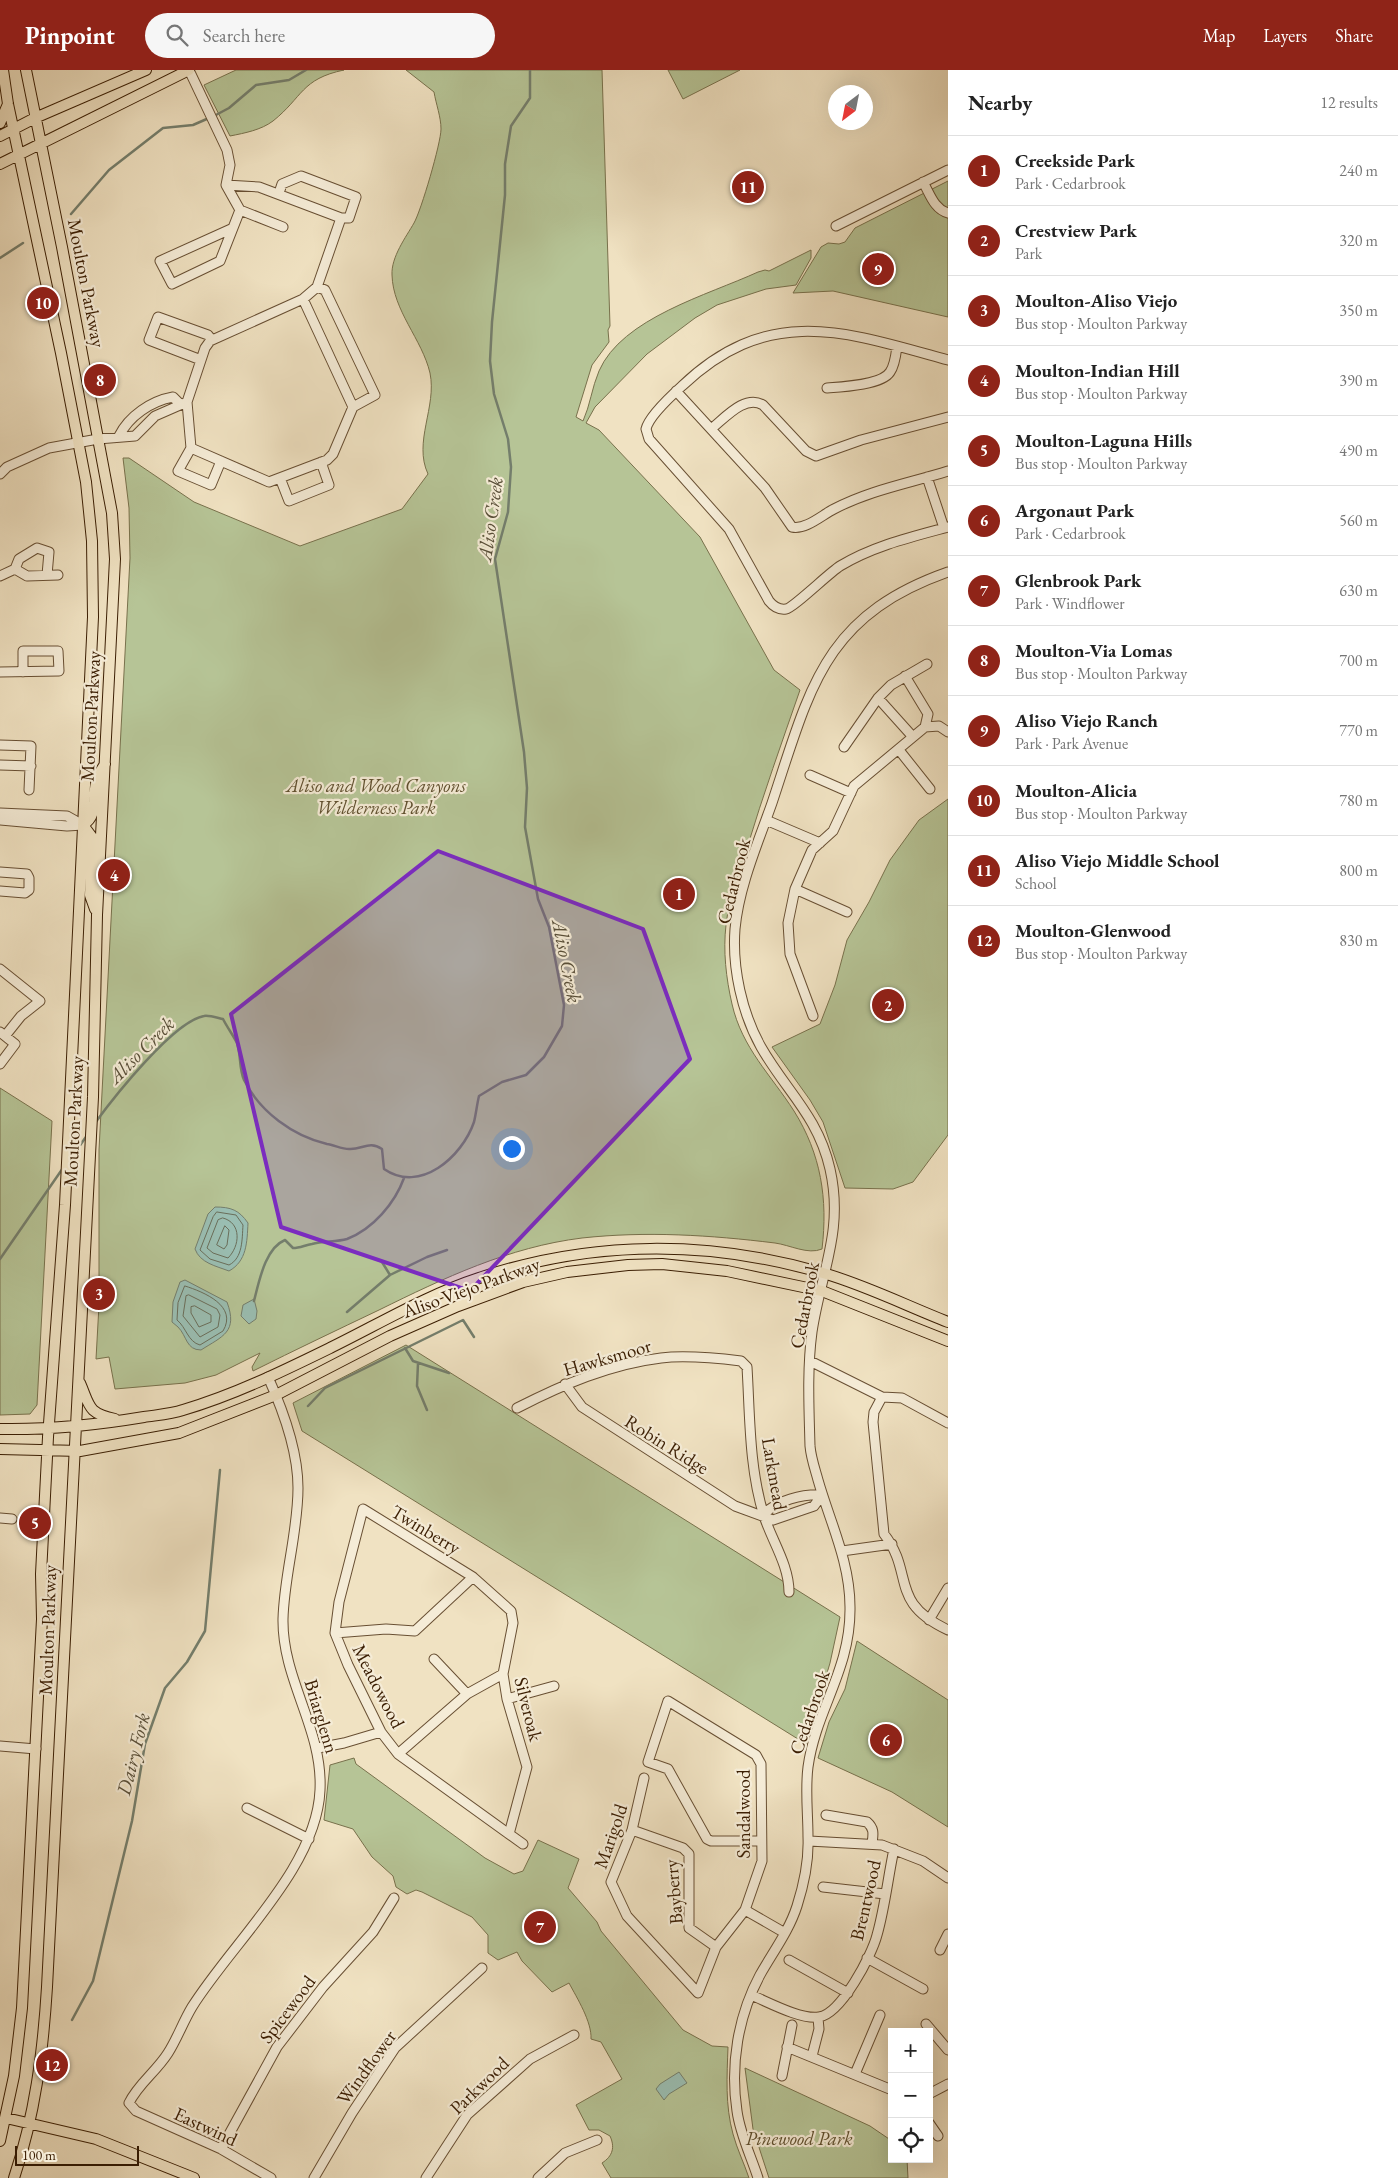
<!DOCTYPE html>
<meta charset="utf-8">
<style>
:root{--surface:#fff;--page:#f6f6f6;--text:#222;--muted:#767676;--line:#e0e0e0;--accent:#8f2418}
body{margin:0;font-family:"EB Garamond",serif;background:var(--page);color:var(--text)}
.controls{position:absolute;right:15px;bottom:15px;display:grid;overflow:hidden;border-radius:0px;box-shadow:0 5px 20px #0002}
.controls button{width:45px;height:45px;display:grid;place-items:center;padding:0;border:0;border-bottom:1px solid var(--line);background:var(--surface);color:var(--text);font:25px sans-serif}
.compass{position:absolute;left:828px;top:15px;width:45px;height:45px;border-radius:50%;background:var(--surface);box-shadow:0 5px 20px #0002;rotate:212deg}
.scale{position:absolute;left:15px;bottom:12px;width:124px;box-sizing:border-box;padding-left:5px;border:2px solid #3b1e03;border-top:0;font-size:14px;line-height:18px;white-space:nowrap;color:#3b1e03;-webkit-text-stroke:4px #f5ecd7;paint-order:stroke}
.you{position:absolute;left:511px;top:1078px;width:18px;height:18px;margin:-12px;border:4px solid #fff;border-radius:50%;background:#1a73e8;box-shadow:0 0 0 8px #1a73e833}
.badge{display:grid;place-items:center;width:32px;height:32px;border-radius:50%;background:var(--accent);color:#fff;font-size:16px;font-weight:700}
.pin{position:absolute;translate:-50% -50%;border:2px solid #fff;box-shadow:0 1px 5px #0006}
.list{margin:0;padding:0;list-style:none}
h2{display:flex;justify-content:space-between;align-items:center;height:65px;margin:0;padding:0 20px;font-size:21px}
h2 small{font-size:16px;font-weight:400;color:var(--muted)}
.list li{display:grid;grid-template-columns:32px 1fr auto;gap:15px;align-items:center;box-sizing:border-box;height:70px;padding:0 20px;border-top:1px solid var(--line)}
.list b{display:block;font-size:19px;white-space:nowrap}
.list p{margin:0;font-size:16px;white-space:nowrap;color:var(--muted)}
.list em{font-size:16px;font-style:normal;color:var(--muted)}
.icon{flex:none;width:28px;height:28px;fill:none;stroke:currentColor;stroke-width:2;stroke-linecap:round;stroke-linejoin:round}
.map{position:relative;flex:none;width:948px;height:2108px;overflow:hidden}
header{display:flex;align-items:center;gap:30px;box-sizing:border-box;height:70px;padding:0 25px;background:var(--accent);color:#fff}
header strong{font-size:24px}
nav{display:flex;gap:28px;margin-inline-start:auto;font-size:18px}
.search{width:350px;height:45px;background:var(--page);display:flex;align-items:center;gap:12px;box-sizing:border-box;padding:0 18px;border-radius:28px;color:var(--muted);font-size:19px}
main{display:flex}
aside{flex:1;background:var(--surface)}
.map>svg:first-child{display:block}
.green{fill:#b6c496;stroke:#78714c}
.water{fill:#9abeb2;stroke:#747e6c}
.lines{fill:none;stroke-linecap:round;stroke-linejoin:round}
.shore{stroke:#6a6e5a;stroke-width:1}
.stream{stroke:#747e6c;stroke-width:2.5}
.minor-casing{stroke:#684f33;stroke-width:11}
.major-casing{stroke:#3b1e03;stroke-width:12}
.minor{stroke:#f5ecd7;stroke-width:9}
.major{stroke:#f0e2c2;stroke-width:10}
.marked{fill:#7b2cbf;fill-opacity:0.2;stroke:#7b2cbf;stroke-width:4;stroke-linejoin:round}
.labels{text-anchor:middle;stroke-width:4.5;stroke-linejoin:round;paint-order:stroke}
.street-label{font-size:19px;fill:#3b1e03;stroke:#f5ecd7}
.park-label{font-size:19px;font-style:italic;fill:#60502f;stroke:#f5ecd7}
.water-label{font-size:20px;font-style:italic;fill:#584e38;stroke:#f5ecd7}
</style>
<header>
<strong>Pinpoint</strong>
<div class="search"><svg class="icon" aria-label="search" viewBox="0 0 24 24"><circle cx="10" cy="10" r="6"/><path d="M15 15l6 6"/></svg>Search here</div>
<nav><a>Map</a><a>Layers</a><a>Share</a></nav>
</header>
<main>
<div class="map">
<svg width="948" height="2108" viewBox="0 0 948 2108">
<rect width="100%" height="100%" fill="#f0e2c2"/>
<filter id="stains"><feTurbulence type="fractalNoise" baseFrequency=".004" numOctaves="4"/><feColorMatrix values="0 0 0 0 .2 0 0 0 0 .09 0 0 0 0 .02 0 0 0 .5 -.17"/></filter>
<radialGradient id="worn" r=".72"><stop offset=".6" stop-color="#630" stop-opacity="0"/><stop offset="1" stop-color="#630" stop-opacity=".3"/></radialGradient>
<!-- green -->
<path class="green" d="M236,0H344C301,9 303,27 273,51C261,60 245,63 230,66L204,15Z
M406,0H602L610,256L608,260L609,272L592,295L576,347L583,351C590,336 592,317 599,301C622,248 708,225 758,202L765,200L769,201L811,180V188L796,215L766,219L717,235L695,248L647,284L595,337L586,353L599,360L700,467L774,600L800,620C782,672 763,725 747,778C739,803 729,828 726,855C723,881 726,908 732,934C742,978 771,1005 794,1041C821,1084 828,1129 822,1179C808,1185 790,1175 775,1173C710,1165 646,1161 582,1168C509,1177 444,1208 379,1240C337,1260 295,1280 253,1301L252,1297L260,1283L216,1305L185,1313L115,1319L109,1287L96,1289L99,1235V1080L130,488L129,438L123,388H129L194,432L300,476L402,439L428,404C413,372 437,337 430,303C422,269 393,241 392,205C391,187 406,167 414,153C421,141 441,73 441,59C441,47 436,34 434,22Z
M668,0H740L683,29Z
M948,111V247L833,221L793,223L821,177L828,173L839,174L845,172L855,158Z
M948,729V1065L913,1112L893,1119L845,1118L823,1052L810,1030L772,977L820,954L835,915L847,870L869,832L890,790L919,750Z
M0,1018L52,1051L37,1335L30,1344L0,1345Z
M406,1275L840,1547L830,1593L806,1674L302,1361L293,1333Z
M857,1571L948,1630V1757L892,1722L818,1688L829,1652L845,1619Z
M354,1688L356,1694L485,1788L514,1804L523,1801L538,1770L579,1789L568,1818L597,1852L601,1861L683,1960L712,1976L728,1977C727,2006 725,2035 733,2064C737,2079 744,2093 749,2108H611L602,2093C613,2086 615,2077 610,2066L599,2060H589L576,2035L622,2009L601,1972L591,1969C592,1952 577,1928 569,1913L552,1922L522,1891L517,1882L498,1890L488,1883V1865L472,1847L422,1822L416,1820L407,1824L396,1817L393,1806L372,1787L353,1759L324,1750L330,1695Z
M745,1998L870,2056L892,2071V2089H907L908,2108H769L753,2059Z"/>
<!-- water -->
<path class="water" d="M215,1137C231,1137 239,1140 248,1153C247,1172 247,1191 229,1201C216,1196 200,1193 195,1179L208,1144Z
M185,1210L227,1232C238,1262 223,1266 201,1280C186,1280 187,1266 178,1257C176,1255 174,1254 172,1252L173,1232L180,1212Z
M254,1229L257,1241L256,1249L249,1254L241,1246L243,1235Z
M679,2002L687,2013L669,2024L664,2030L656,2019L660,2014Z"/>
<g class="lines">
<!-- shore -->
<path class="shore" d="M217,1142L236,1145L243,1155C242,1169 243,1188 229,1195L210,1189L200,1180L213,1147Z
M223,1148C242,1153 240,1176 228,1188L213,1183L207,1178L218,1150Z
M225,1156L229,1160L227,1175L224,1179L217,1175Z
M185,1216C204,1222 238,1236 223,1261L200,1275C188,1272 186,1257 177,1250L178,1233Z
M189,1225L217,1239L220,1245L218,1257L200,1267L183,1246L186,1226Z
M195,1236L211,1245V1252L199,1257L191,1243V1237Z"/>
<!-- stream -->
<path class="stream" d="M214,46L229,38L256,15L289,10L306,0
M71,144L109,100L163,58L193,55L209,48
M0,188L23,173
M95,1053C114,1027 174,951 204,946C209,945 218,948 223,949C227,957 233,965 237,973C241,984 239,999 244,1010C260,1042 293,1066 327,1074C334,1075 342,1079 349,1079C362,1080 369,1070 382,1079L384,1099C420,1124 462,1087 474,1052C476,1044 477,1034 479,1026L502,1012L526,1005L544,987L562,956L564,935L549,857L538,829L525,757L527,718L524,682L495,489L508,442L511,397L508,369L494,324L490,291L492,252L505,125V94L511,56L530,28V0
M71,1088L88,1064
M0,1189L63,1098
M382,1192L390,1205L427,1187L447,1180
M254,1231C259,1212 265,1178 285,1170L293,1178C300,1178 305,1175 312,1174C323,1171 336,1172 347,1169C373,1159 395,1133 404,1108
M347,1242L390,1205
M405,1278L413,1291L449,1303
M418,1293L417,1316L427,1340
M308,1336L325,1318L463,1250L474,1267
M72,1950L93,1911L132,1751L145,1674L165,1618L187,1592L205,1561L220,1400"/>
<!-- minor casing -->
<g class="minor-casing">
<path id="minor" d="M189,0L227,80L230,95L226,115L240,140L220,191L172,214L160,191L233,158
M923,112C930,124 934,139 948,143
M226,115L259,117L341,148
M279,123L282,114L301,106L356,127L349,148H341L317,217
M240,140L283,157
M836,156L948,100
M317,217L325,220L375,325L353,337L333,384L327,390L269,412L191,378L187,332L205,278L210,271L303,229Z
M303,229L353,337
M201,290L149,270L158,247L208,265L212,270
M948,290C847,262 769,233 682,316C672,325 649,346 646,359L649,369L729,459L769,531C773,536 779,540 786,539C793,538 829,503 840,496C873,476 911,467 948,457
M827,318C841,317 882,315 890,302C895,295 896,284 897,276
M676,321L765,418L792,457C806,460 822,445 834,439C870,420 910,413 948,401
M711,359C725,348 745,324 763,335L806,381L816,386L861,370L948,347
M119,366C129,346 151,331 173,327L180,334
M191,378L178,401L211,415L221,391
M0,404L7,397L49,378L98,369L135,366L155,346L187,332
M927,407L944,458
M280,408L289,431L329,415L321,392
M15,499L27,506L58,505
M0,506L15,499L19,489L37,478L49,482L47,505
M0,602L59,601L58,581H23V602
M905,606L928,644L925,657L939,656L948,662
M878,628L913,667
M0,675L31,676L29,720
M844,677L878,628L891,615L927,594
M899,680L930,719
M0,695L31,696
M810,705L851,723
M0,743L67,746L83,755
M0,750L67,756L83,755
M766,750L820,773
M0,802L27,804L29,808V820L25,823L0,821
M795,819L847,842
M0,899L40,931L21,946L5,966
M813,946L790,884L788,853L795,819L812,780L833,761L854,716L925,657
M0,962L15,974L0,994
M810,1291L882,1327L902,1328L948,1353
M268,1307C283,1340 298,1381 298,1418C298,1462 284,1506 283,1549C282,1610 323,1659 320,1720C317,1797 232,1873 192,1937C183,1952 177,1969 168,1983C156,2002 138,2014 129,2033L136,2041L221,2079L271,2108
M565,1314L582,1337L735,1436L773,1450L814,1436L822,1425
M882,1327L874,1342L873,1352L884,1464C915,1504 888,1532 948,1560
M517,1338C562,1315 610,1294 661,1288C686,1285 716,1288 741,1291L747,1297C750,1346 749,1398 764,1446C772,1471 789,1495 789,1522
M764,1445C775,1430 804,1424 822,1425
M0,1448L12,1449
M842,1481L892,1474
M929,1550L948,1518
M335,1563L386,1559L415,1561L473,1507
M434,1589L467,1624
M507,1629L554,1616
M0,1676L36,1679
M318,1678L344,1673L381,1662
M398,1684L467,1624L503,1604
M644,1708L632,1760L611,1812L627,1846L698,1923L716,1877L745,1840L762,1791L761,1694L756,1685L668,1631L648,1692L668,1699L707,1769L711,1771H761
M247,1738L309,1769
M826,1745L867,1752C875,1759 873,1765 872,1774
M632,1760L683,1778L689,1784V1858L716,1877
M509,1764L527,1697L507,1629L503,1604L513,1553L511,1541L473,1507L363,1439L339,1532L335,1563L348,1595L381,1662L398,1684L509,1764L523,1774
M809,1771L882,1775L923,1791L948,1808
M823,1817L885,1824
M745,1840L785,1863
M940,1880L948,1864
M867,1888L923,1919
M789,1890L848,1923
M751,1925C768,1932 801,1950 819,1947C841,1944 872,1885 877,1865C885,1837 888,1807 894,1779
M926,1954L948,1980
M787,1977L892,2020
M812,1986L819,1959L818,1948
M855,2004L880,1945
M782,2006L792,1955
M929,2024L948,2014
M929,2053L938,2066
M221,2079L277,1977L323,1917L373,1862L394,1828
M314,2108L352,2043L395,1978L482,1898
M426,2108L467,2045L530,1989L574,1965
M538,2108L565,2083L597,2070
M758,2108C751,2086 740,2064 737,2041C730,1995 738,1946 760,1905C773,1882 789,1861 797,1836C804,1814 809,1790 808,1767C808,1743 805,1720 808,1697C816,1639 851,1600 850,1537C850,1492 830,1452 818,1410C815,1399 811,1388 810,1376C809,1339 807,1299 812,1262C821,1202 844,1161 830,1099C818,1046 786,1021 761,977C742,943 732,898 735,859C739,816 758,773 772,733C810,619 823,546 948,502"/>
</g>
<!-- major casing -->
<g class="major-casing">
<path id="major" d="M0,53L8,34
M0,66L35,48L146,0
M0,94L189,0
M95,839L90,825L92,767L83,755C99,745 92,728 96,713C97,706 101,700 105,694
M80,1313C90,1336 87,1343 115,1349
M0,1359C49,1360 96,1355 144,1347C157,1345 171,1344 183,1340C234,1325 283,1301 330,1278C379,1254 427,1225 479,1208C592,1170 709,1170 823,1203C865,1215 907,1236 948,1252
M0,1379L80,1381L179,1363L276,1325L390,1266L458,1236L523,1212L567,1202L628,1195L662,1194L727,1201L822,1221L948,1271
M6,2048L96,2069L194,2108
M0,2071L14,2006L22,1938L42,1549L41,1504L48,1367L65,1135L93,547L92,471L86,412L61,283L8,34L3,0
M14,2108C35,2045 43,1982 47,1917L93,1027L97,845L115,489L112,443L62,177L26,0"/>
</g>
<!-- minor -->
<use href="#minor" class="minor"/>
<!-- major -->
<use href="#major" class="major"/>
</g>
<!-- marked area -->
<path class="marked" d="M438,781L643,859L690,989L470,1221L281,1157L231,944Z"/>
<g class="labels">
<!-- street labels -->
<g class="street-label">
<text transform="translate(87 213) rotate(79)" y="7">Moulton Parkway</text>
<text transform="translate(90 646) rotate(-87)" y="7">Moulton Parkway</text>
<text transform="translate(733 811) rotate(-76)" y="7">Cedarbrook</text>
<text transform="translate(73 1051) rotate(-87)" y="7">Moulton Parkway</text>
<text transform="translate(471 1217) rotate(-20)" y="7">Aliso Viejo Parkway</text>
<text transform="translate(804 1235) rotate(-79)" y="7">Cedarbrook</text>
<text transform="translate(607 1287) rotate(-16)" y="7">Hawksmoor</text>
<text transform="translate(667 1374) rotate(32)" y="7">Robin Ridge</text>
<text transform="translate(775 1404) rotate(80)" y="7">Larkmead</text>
<text transform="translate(426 1459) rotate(31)" y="7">Twinberry</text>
<text transform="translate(47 1560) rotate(-88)" y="7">Moulton Parkway</text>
<text transform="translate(379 1616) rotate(63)" y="7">Meadowood</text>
<text transform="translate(529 1639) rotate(76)" y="7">Silveroak</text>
<text transform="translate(809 1642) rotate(-71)" y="7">Cedarbrook</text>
<text transform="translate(322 1646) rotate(73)" y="7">Briarglenn</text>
<text transform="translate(743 1744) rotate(-90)" y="7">Sandalwood</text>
<text transform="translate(610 1766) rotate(-71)" y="7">Marigold</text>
<text transform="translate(673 1822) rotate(-95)" y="7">Bayberry</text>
<text transform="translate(865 1830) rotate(-77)" y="7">Brentwood</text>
<text transform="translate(287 1939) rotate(-53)" y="7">Spicewood</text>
<text transform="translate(366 1997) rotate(-54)" y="7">Windflower</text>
<text transform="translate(479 2015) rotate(-44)" y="7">Parkwood</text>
<text transform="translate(206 2056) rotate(25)" y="7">Eastwind</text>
</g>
<!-- park labels -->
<g class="park-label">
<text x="376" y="722">Aliso and Wood Canyons<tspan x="376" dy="22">Wilderness Park</tspan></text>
<text x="799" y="2075">Pinewood Park</text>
</g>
<!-- water labels -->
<g class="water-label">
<text transform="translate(490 449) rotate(-82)" y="7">Aliso Creek</text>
<text transform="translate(567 891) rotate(79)" y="7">Aliso Creek</text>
<text transform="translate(141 980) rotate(-45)" y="7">Aliso Creek</text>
<text transform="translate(133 1684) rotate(-76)" y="7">Dairy Fork</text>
</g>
</g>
<rect width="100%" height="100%" filter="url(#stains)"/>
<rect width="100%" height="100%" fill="url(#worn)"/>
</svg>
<div class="controls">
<button>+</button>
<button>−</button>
<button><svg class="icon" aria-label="locate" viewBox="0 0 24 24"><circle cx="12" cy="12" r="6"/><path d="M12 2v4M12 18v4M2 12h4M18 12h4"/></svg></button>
</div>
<svg class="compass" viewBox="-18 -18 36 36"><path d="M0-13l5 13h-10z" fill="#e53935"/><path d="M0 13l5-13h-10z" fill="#767676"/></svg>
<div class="scale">100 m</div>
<div class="you"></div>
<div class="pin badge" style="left:679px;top:824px">1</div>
<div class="pin badge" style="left:888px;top:935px">2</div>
<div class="pin badge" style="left:99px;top:1224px">3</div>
<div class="pin badge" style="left:114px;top:805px">4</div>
<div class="pin badge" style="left:35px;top:1453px">5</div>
<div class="pin badge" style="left:886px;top:1670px">6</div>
<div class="pin badge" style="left:540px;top:1857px">7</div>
<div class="pin badge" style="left:100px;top:310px">8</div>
<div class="pin badge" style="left:878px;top:199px">9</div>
<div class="pin badge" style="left:43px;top:233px">10</div>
<div class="pin badge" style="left:748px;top:117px">11</div>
<div class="pin badge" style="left:52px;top:1995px">12</div>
</div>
<aside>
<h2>Nearby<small>12 results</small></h2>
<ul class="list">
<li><span class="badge">1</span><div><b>Creekside Park</b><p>Park · Cedarbrook</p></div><em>240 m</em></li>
<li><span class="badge">2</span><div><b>Crestview Park</b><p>Park</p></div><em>320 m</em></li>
<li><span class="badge">3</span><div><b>Moulton-Aliso Viejo</b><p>Bus stop · Moulton Parkway</p></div><em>350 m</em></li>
<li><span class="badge">4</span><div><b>Moulton-Indian Hill</b><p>Bus stop · Moulton Parkway</p></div><em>390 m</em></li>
<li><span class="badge">5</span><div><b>Moulton-Laguna Hills</b><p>Bus stop · Moulton Parkway</p></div><em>490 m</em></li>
<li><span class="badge">6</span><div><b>Argonaut Park</b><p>Park · Cedarbrook</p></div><em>560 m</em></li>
<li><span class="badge">7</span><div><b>Glenbrook Park</b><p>Park · Windflower</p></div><em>630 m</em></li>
<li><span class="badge">8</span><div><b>Moulton-Via Lomas</b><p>Bus stop · Moulton Parkway</p></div><em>700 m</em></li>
<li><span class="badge">9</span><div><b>Aliso Viejo Ranch</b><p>Park · Park Avenue</p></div><em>770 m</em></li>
<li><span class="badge">10</span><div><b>Moulton-Alicia</b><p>Bus stop · Moulton Parkway</p></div><em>780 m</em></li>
<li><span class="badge">11</span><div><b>Aliso Viejo Middle School</b><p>School</p></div><em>800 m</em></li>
<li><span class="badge">12</span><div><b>Moulton-Glenwood</b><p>Bus stop · Moulton Parkway</p></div><em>830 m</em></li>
</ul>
</aside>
</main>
